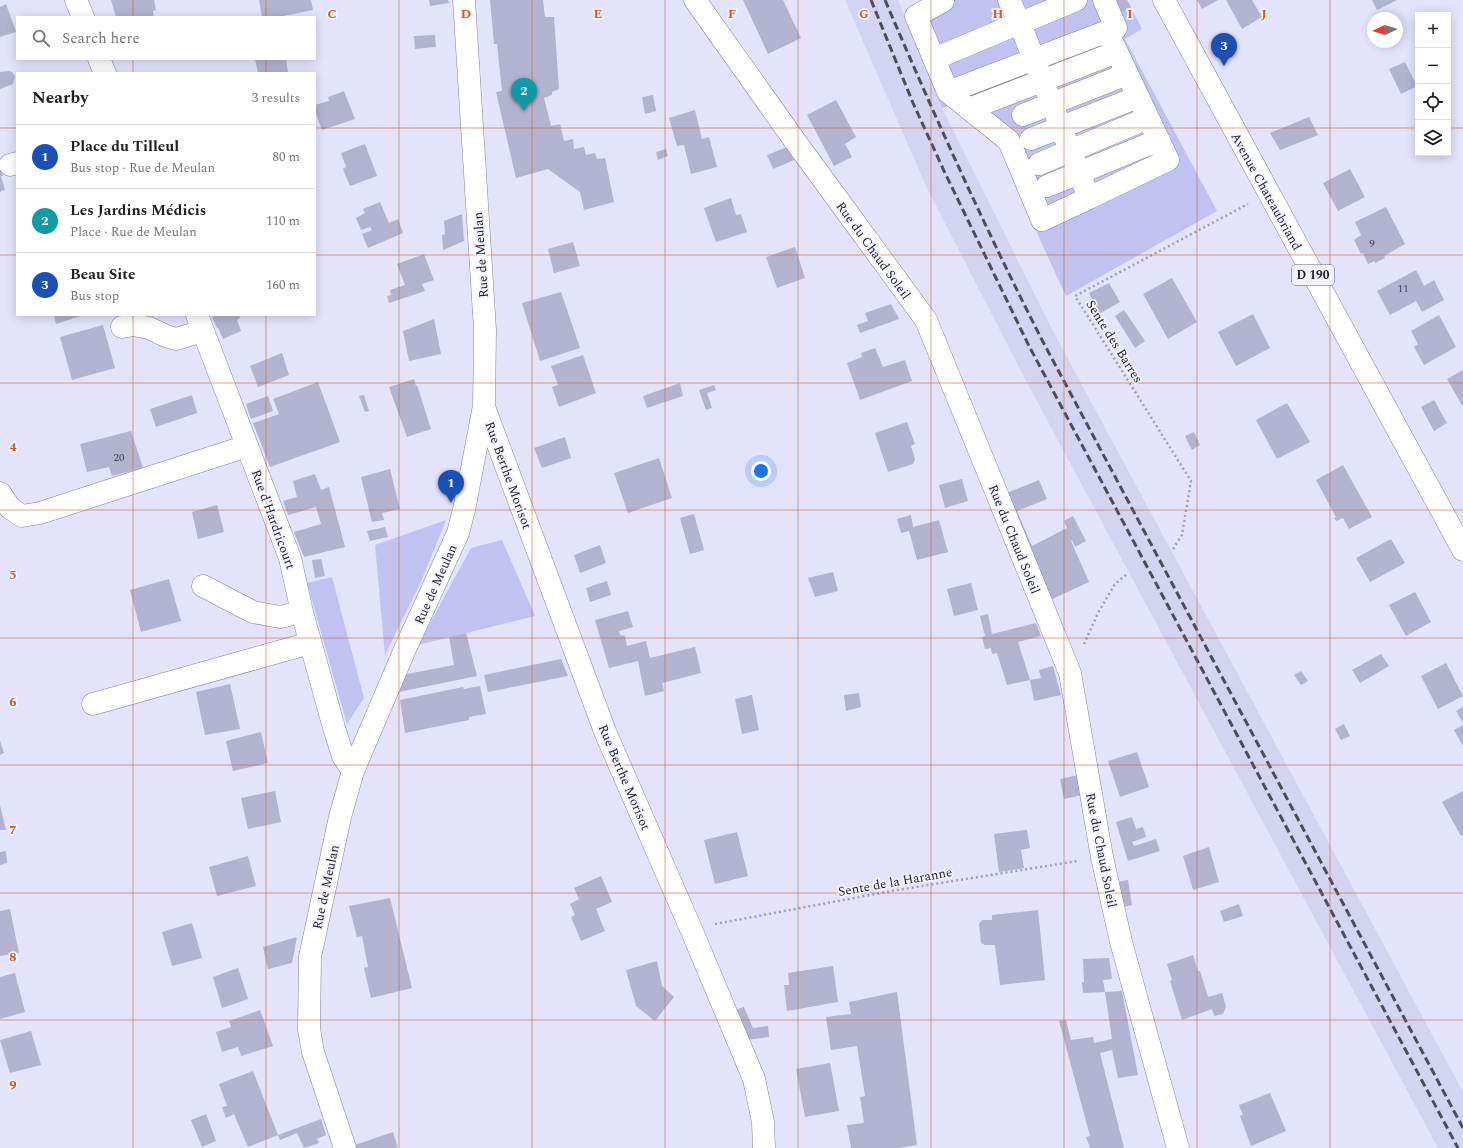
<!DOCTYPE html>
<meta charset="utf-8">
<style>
:root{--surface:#fff;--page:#f2f2f2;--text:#202124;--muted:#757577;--line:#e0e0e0;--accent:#db2777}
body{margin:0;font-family:Spectral,serif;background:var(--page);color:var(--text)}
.controls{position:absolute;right:12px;top:12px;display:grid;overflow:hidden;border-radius:0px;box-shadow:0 2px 10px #0003}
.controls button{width:36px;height:36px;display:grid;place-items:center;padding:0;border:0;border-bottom:1px solid var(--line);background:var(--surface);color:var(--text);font:20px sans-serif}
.compass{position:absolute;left:1367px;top:12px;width:36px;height:36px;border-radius:50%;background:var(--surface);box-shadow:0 2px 10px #0003;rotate:266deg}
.you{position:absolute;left:761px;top:471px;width:14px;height:14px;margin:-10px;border:3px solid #fff;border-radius:50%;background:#1a73e8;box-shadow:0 0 0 6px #1a73e833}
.badge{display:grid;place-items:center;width:26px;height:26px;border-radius:50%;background:var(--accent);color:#fff;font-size:13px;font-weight:700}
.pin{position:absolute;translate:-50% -33px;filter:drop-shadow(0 1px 2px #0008)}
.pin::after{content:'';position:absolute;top:21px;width:14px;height:12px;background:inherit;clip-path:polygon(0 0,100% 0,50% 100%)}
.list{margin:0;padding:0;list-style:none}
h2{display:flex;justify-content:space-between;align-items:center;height:52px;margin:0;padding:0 16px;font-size:17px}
h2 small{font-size:13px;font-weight:400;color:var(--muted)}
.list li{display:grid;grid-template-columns:26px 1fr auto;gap:12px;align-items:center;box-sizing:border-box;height:64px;padding:0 16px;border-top:1px solid var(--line)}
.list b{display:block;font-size:15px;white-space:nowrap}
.list p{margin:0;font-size:13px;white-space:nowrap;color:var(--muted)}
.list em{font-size:13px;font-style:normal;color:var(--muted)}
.icon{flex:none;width:22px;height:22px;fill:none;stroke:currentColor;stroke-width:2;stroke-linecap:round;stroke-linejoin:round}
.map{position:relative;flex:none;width:1463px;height:1148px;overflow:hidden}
.search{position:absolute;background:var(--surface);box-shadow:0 2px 10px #0003;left:16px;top:16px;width:300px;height:44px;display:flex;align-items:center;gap:10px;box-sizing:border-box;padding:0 14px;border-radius:0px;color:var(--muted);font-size:15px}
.panel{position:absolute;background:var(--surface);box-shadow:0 2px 10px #0003;left:16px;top:72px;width:300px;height:244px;border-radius:0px}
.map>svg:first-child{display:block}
.built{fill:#d3d4f2}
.green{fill:#c1c2f2}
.building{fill:#b2b3d0}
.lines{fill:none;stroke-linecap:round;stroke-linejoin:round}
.minor-casing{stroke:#83839f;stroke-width:23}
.major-casing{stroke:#83839f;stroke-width:23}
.path{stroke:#9f9fb3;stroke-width:2.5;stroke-dasharray:2 3;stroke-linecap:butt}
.minor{stroke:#fff;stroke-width:22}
.major{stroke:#fff;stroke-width:22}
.rail{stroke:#4c4c5a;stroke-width:3;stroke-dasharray:8 4;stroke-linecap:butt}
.grid{fill:none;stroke:#de560e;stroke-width:1;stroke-opacity:0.55}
.labels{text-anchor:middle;stroke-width:3.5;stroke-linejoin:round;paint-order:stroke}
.number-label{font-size:11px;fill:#444454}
.shield{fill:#f1f2fe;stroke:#5e5e6a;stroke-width:1}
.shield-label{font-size:12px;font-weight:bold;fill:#1f1f2a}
.street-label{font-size:13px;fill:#1f1f2a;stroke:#f1f2fe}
.grid-label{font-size:13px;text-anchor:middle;font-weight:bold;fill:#de560e;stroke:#f1f2fe;stroke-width:3.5;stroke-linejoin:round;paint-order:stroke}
</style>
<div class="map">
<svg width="1463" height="1148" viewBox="0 0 1463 1148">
<rect width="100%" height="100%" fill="#e3e3fc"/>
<!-- built -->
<path class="built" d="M845,0H898L942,108L1055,335L1463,1092V1148H1438L1025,379L927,188Z"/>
<!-- green -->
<path class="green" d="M929,0H1127L1142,29L1125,39L1217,211L1066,296L1041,242L1000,143L955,104L942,108L904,16L929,1Z
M446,520L420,584L385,655L375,545Z
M502,540L535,616L418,645L471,548Z
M332,577L364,698L347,724L307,583Z"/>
<!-- building -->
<path class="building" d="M111,0H154L156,10L153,11L154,17H116Z
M259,0H311L313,10L278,17H262Z
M429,0H448L449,3L430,6Z
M490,0H543L545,17H554L559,89L552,92V95L544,98L551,126L560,124L564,141L573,139L574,149L584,147L586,155L595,153L597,159L605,158L614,202L584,210L580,192L548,169L516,178L496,92L502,91L497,44H494Z
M743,0H783L801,38L768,54Z
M1118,0H1127L1131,7L1118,14L1112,3Z
M1197,0H1218L1202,9Z
M1226,0H1252L1262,17L1242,29Z
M1372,0H1397L1377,10Z
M6,4L16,32L0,37V7Z
M435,35L436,47L415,49L414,36Z
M255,59H286L288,73H258Z
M1405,62L1417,86L1401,94L1389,69Z
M8,71L12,72L15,76L13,84L0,89V72Z
M344,91L355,119L322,130L315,111V105L329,101L328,97Z
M653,95L656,111L645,114L642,97Z
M836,100L856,137L845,144L852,157L834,166L807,115Z
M695,110L702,139L709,137L717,167L691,174L684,145L677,146L669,118Z
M1309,117L1318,135L1280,150L1270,133Z
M365,144L377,176L350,186L343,169L346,167L341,153Z
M787,147L794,160L773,169L767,155Z
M666,149L668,156L658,160L656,152Z
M0,167L3,176H1L5,190L0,192Z
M1350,169L1365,197L1338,211L1323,183Z
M731,198L736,215L741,214L747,232L716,242L704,208Z
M380,202L389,223L398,219L403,233L368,248L362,234L372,230L370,227L361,230L356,218L365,213L363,209Z
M1386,207L1405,244L1384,256L1385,258L1375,263V261L1368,264L1363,253L1361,254L1354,240L1361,235L1355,222Z
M462,214L464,241L443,250L442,235L445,234L444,221Z
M573,242L580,266L554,273L548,249Z
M795,247L805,278L777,288L766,257Z
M424,254L434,280L422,284L425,291L389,303L387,296L391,295L390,290L405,285L397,264Z
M1416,270L1424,286L1434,280L1444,300L1422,312L1416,301L1390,315L1377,291Z
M1172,278L1197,322L1168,339L1143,294Z
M1109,283L1120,302L1099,314L1089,293Z
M561,292L580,348L540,361L522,303Z
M891,304L899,319L860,333L857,325L868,321L865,313Z
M1124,310L1145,341L1135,348L1115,316Z
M1253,314L1270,348L1236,366L1218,332Z
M54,315H84L56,324Z
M217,315H239L240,318L237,320L241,331L223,339L218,328H217L212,317Z
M1439,315L1456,347L1424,365L1414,347L1418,344L1411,331Z
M434,319L441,354L409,361L403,331Z
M103,325L115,368L72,380L60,337Z
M875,348L883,367L905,360L912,381L860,400L847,363L862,357L861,353Z
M282,353L289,375L258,387L250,366Z
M583,355L596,393L559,407L552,387L558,385L551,366Z
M1463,370V407L1447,379Z
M414,379L416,386L417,385L431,429L407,437L389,387Z
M318,382L340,442L270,467L253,423L279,414L273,399Z
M680,383L683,396L647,408L643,396Z
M714,385L716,390L707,393L712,408L706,410L699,390Z
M192,395L197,413L156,427L150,409Z
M364,395L369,411L365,412L359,396Z
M268,396L273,411L251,419L246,404Z
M1434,400L1447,423L1434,431L1421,407Z
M1287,403L1310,442L1277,459L1256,420Z
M907,422L915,444L911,446L915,459L913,464L888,472L875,433Z
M131,431L143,468L112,476L109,467L87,472L80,444Z
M1194,432L1200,445L1192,450L1185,436Z
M565,437L571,458L542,468L534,448Z
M659,458L672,498L628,513L614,473Z
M1343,465L1372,517L1349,529L1343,518L1336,521L1334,518L1336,517L1316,480Z
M390,469L400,509L382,513L384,520L372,522L361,477Z
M315,474L321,490L329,487L345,547L304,557L294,532L321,524L316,507L288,515L283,501L297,497L293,481Z
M962,479L968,501L945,508L939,485Z
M1039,480L1047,499L1017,511L1032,546L1067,528L1064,521L1073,516L1086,541L1075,547L1072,540L1071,541L1089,582L1048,601L1004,494Z
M217,505L224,532L198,539L192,512Z
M694,514L704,550L690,554L680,518Z
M911,515L913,527L939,520L948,552L917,560L909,531L901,533L897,519Z
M385,527L388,537L370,541L367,531Z
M1391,539L1405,563L1370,582L1356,558Z
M600,545L606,563L580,573L574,555Z
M321,559L325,576L315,578L312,560Z
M833,572L838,591L815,597L808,578Z
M169,579L181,621L141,632L130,590Z
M607,581L611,595L590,602L586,588Z
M971,583L978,610L954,616L947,589Z
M1415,592L1431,622L1406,636L1389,605Z
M628,611L633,627L619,631L620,635L625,636L627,646L646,641L650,658L695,647L701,673L662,683L664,691L645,696L638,661L609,668L595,620Z
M988,614L992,634L1036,623L1041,636L1018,642L1030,680L1007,685L997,653L992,654L991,648L985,649L982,637L985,636L980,616Z
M466,633L477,676L394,693L402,675L454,665L449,637Z
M1381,654L1389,666L1360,683L1352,670Z
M561,659L568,676L488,692L484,675Z
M1446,663L1463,696L1438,709L1421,676Z
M1053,666L1061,695L1034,701L1030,680L1041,678L1039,670Z
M1301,671L1308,681L1301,685L1294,675Z
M230,684L240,729L205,735L196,692Z
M480,686L486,714L469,717V720L405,733L400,700L463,687L464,689Z
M859,693L861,707L846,711L844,695Z
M752,695L759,730L742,734L735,699Z
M1463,707V723L1456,711Z
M1344,724L1350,736L1341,740L1335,729Z
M1463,725V746L1454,730Z
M261,732L268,763L233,771L226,741Z
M0,741L4,753L0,755Z
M1137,752L1149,787L1120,797L1108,761Z
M1078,775L1082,795L1064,799L1060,779Z
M275,791L281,822L248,829L241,798Z
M1463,791V835L1461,836L1442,802Z
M0,805L6,830H0Z
M1132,817L1136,829L1143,827L1146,837L1132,842L1134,846L1156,839L1160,851L1128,861L1116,822Z
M1027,830L1030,848L1021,850L1024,868L999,872L994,834Z
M737,832L748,876L715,884L704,840Z
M1209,847L1219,882L1193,890L1183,856Z
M6,851L7,863L0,865V852Z
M248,856L256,886L217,896L209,867Z
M601,876L612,902L596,909L605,931L581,941L571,917L575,915L570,904L579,899L574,888Z
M1128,880L1132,905L1120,908L1116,882Z
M390,898L412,988L371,998L364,968L368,967L362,936L357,937L349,906Z
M1239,904L1243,916L1224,922L1220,911Z
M10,909L19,953L0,956V911Z
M1038,910L1045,980L1000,985L995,945H985L981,943L979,924L982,920H992V915Z
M192,923L202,958L172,966L162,932Z
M297,937L292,963L268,969L263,947Z
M1193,955L1198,971H1200L1208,997L1222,993L1226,1007L1223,1014L1214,1016L1212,1009L1182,1020L1170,981L1172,980L1167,964Z
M1109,958L1112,979L1103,980L1105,992L1122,991L1138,1075L1118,1078L1112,1050L1100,1053L1124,1148H1090L1086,1137L1090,1136L1059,1021L1066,1020L1071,1040L1093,1037L1094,1043L1112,1039L1105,992L1083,993L1082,982H1084L1083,959Z
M657,961L662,986L674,997L655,1021L636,1006L626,970Z
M833,966L838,1002L787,1011L784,985H789L788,973Z
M238,968L248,999L222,1008L213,977Z
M15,973L25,1012L0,1019V977Z
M897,992L917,1145L898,1148H851L847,1125L864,1123L860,1097L865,1096L857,1046L831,1050L826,1017L851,1014L849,1002Z
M744,1007L753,1028L768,1026L769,1037L747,1040L734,1010Z
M260,1010L273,1046L241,1056L238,1047L222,1052L216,1032L231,1027L229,1021Z
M31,1031L41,1065L10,1073L0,1040Z
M830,1063L839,1111L805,1117L796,1069Z
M253,1071L278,1135L248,1147L234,1114L226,1118L222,1107L227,1106L219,1084Z
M1270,1093L1286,1131L1251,1146L1240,1116L1243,1115L1239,1105Z
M206,1114L216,1141L202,1147L191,1120Z
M321,1119L326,1135L317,1139L319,1143L304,1148L297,1133L280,1140L278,1135Z
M393,1132L398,1148H356L355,1145Z"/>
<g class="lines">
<!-- minor casing -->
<g class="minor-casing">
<path id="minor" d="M76,0L83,17
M695,0L795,141L926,320L1070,673L1102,857L1121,942L1178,1148
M942,0L943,1L916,16L948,92L1116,28L1104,0
M1009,0L1017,17
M1028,20L1076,0
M1022,29L1089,198L1168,160L1107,31
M99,59L105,73
M934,59L1010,27
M948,92L1009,141L1042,220L1089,198
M969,109L1117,52
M1023,115L1127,74
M1031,139L1138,97
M1039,164L1148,118
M10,165L17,163
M1047,186L1159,140
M197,315L290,558L302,612L334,728L343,756L353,771
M122,327L133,325L149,328L166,336L176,339L203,331
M484,407L606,734L691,929L754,1079L763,1122L764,1148
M0,493L10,508L22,516L40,513L247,446
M203,586L253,612L280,617L302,612
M93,704L310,643
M345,1148L313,1052L309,1029L310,957L340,817L353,771L406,647L458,533L464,510L484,406L485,330L464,0"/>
</g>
<!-- major casing -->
<g class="major-casing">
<path id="major" d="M1164,0L1463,550"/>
</g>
<!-- path -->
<path class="path" d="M1173,549L1182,535L1191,481L1075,296L1248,204
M1084,644L1099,611L1115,584L1127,574
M715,924L897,890L1078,861"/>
<!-- minor -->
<use href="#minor" class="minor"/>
<!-- major -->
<use href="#major" class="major"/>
<!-- rail -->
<path class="rail" d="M871,0L913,103L945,173L1029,346L1458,1148
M885,0C934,115 985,228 1042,340L1463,1128"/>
</g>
<!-- grid -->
<path class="grid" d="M133,0V17M266,0V17M399,0V1148M532,0V1148M665,0V1148M798,0V1148M931,0V1148M1064,0V1148M1197,0V1148M1330,0V1148M133,59V73M266,59V73M0,128H17M315,128H1418M1448,128H1463M0,255H17M315,255H1463M133,315V1148M266,315V1148M0,383H1463M0,510H1463M0,638H1463M0,765H1463M0,893H1463M0,1020H1463"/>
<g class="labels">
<!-- number labels -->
<g class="number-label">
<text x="1372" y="247">9</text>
<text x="1403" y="292">11</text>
<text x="119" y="461">20</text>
</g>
<!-- shield labels -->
<rect class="shield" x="1292" y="265" width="42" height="20" rx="3"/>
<g class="shield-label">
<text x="1313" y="279">D 190</text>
</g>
<!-- street labels -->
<g class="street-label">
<text transform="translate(1267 191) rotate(61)" y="5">Avenue Chateaubriand</text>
<text transform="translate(874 250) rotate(54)" y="5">Rue du Chaud Soleil</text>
<text transform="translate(480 255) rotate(-94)" y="5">Rue de Meulan</text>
<text transform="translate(1115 341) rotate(58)" y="5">Sente des Barres</text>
<text transform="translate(509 475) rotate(70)" y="5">Rue Berthe Morisot</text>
<text transform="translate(274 519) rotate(70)" y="5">Rue d'Hardricourt</text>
<text transform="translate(1015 539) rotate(68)" y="5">Rue du Chaud Soleil</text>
<text transform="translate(435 584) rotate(-66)" y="5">Rue de Meulan</text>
<text transform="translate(625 777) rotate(67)" y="5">Rue Berthe Morisot</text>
<text transform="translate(1102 850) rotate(79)" y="5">Rue du Chaud Soleil</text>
<text transform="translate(895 881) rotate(-10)" y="5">Sente de la Haranne</text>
<text transform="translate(325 887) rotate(-78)" y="5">Rue de Meulan</text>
</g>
</g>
<g class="grid-label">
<text x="332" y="18">C</text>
<text x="466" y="18">D</text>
<text x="598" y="18">E</text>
<text x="732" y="18">F</text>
<text x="864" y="18">G</text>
<text x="998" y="18">H</text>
<text x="1130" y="18">I</text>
<text x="1264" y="18">J</text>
<text x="13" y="451">4</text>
<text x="13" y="579">5</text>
<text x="13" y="706">6</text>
<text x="13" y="834">7</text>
<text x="13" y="961">8</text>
<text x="13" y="1089">9</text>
</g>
</svg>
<div class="controls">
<button>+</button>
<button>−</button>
<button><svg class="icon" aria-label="locate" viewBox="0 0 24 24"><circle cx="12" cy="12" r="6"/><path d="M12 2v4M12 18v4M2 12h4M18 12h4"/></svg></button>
<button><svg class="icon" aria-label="layers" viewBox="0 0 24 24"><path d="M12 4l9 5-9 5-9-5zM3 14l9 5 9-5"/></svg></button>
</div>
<svg class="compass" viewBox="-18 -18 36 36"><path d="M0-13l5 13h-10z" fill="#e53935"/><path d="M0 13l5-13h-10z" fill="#757577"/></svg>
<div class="you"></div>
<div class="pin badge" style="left:451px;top:503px;background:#1a4fb4">1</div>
<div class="pin badge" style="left:524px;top:111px;background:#0f9aa8">2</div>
<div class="pin badge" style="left:1224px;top:66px;background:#1a4fb4">3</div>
<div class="search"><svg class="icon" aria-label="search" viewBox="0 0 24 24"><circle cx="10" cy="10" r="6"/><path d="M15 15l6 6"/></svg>Search here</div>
<section class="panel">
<h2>Nearby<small>3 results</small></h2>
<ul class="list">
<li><span class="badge" style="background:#1a4fb4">1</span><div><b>Place du Tilleul</b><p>Bus stop · Rue de Meulan</p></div><em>80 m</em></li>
<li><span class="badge" style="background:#0f9aa8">2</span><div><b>Les Jardins Médicis</b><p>Place · Rue de Meulan</p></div><em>110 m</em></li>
<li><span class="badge" style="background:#1a4fb4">3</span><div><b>Beau Site</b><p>Bus stop</p></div><em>160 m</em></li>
</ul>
</section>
</div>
